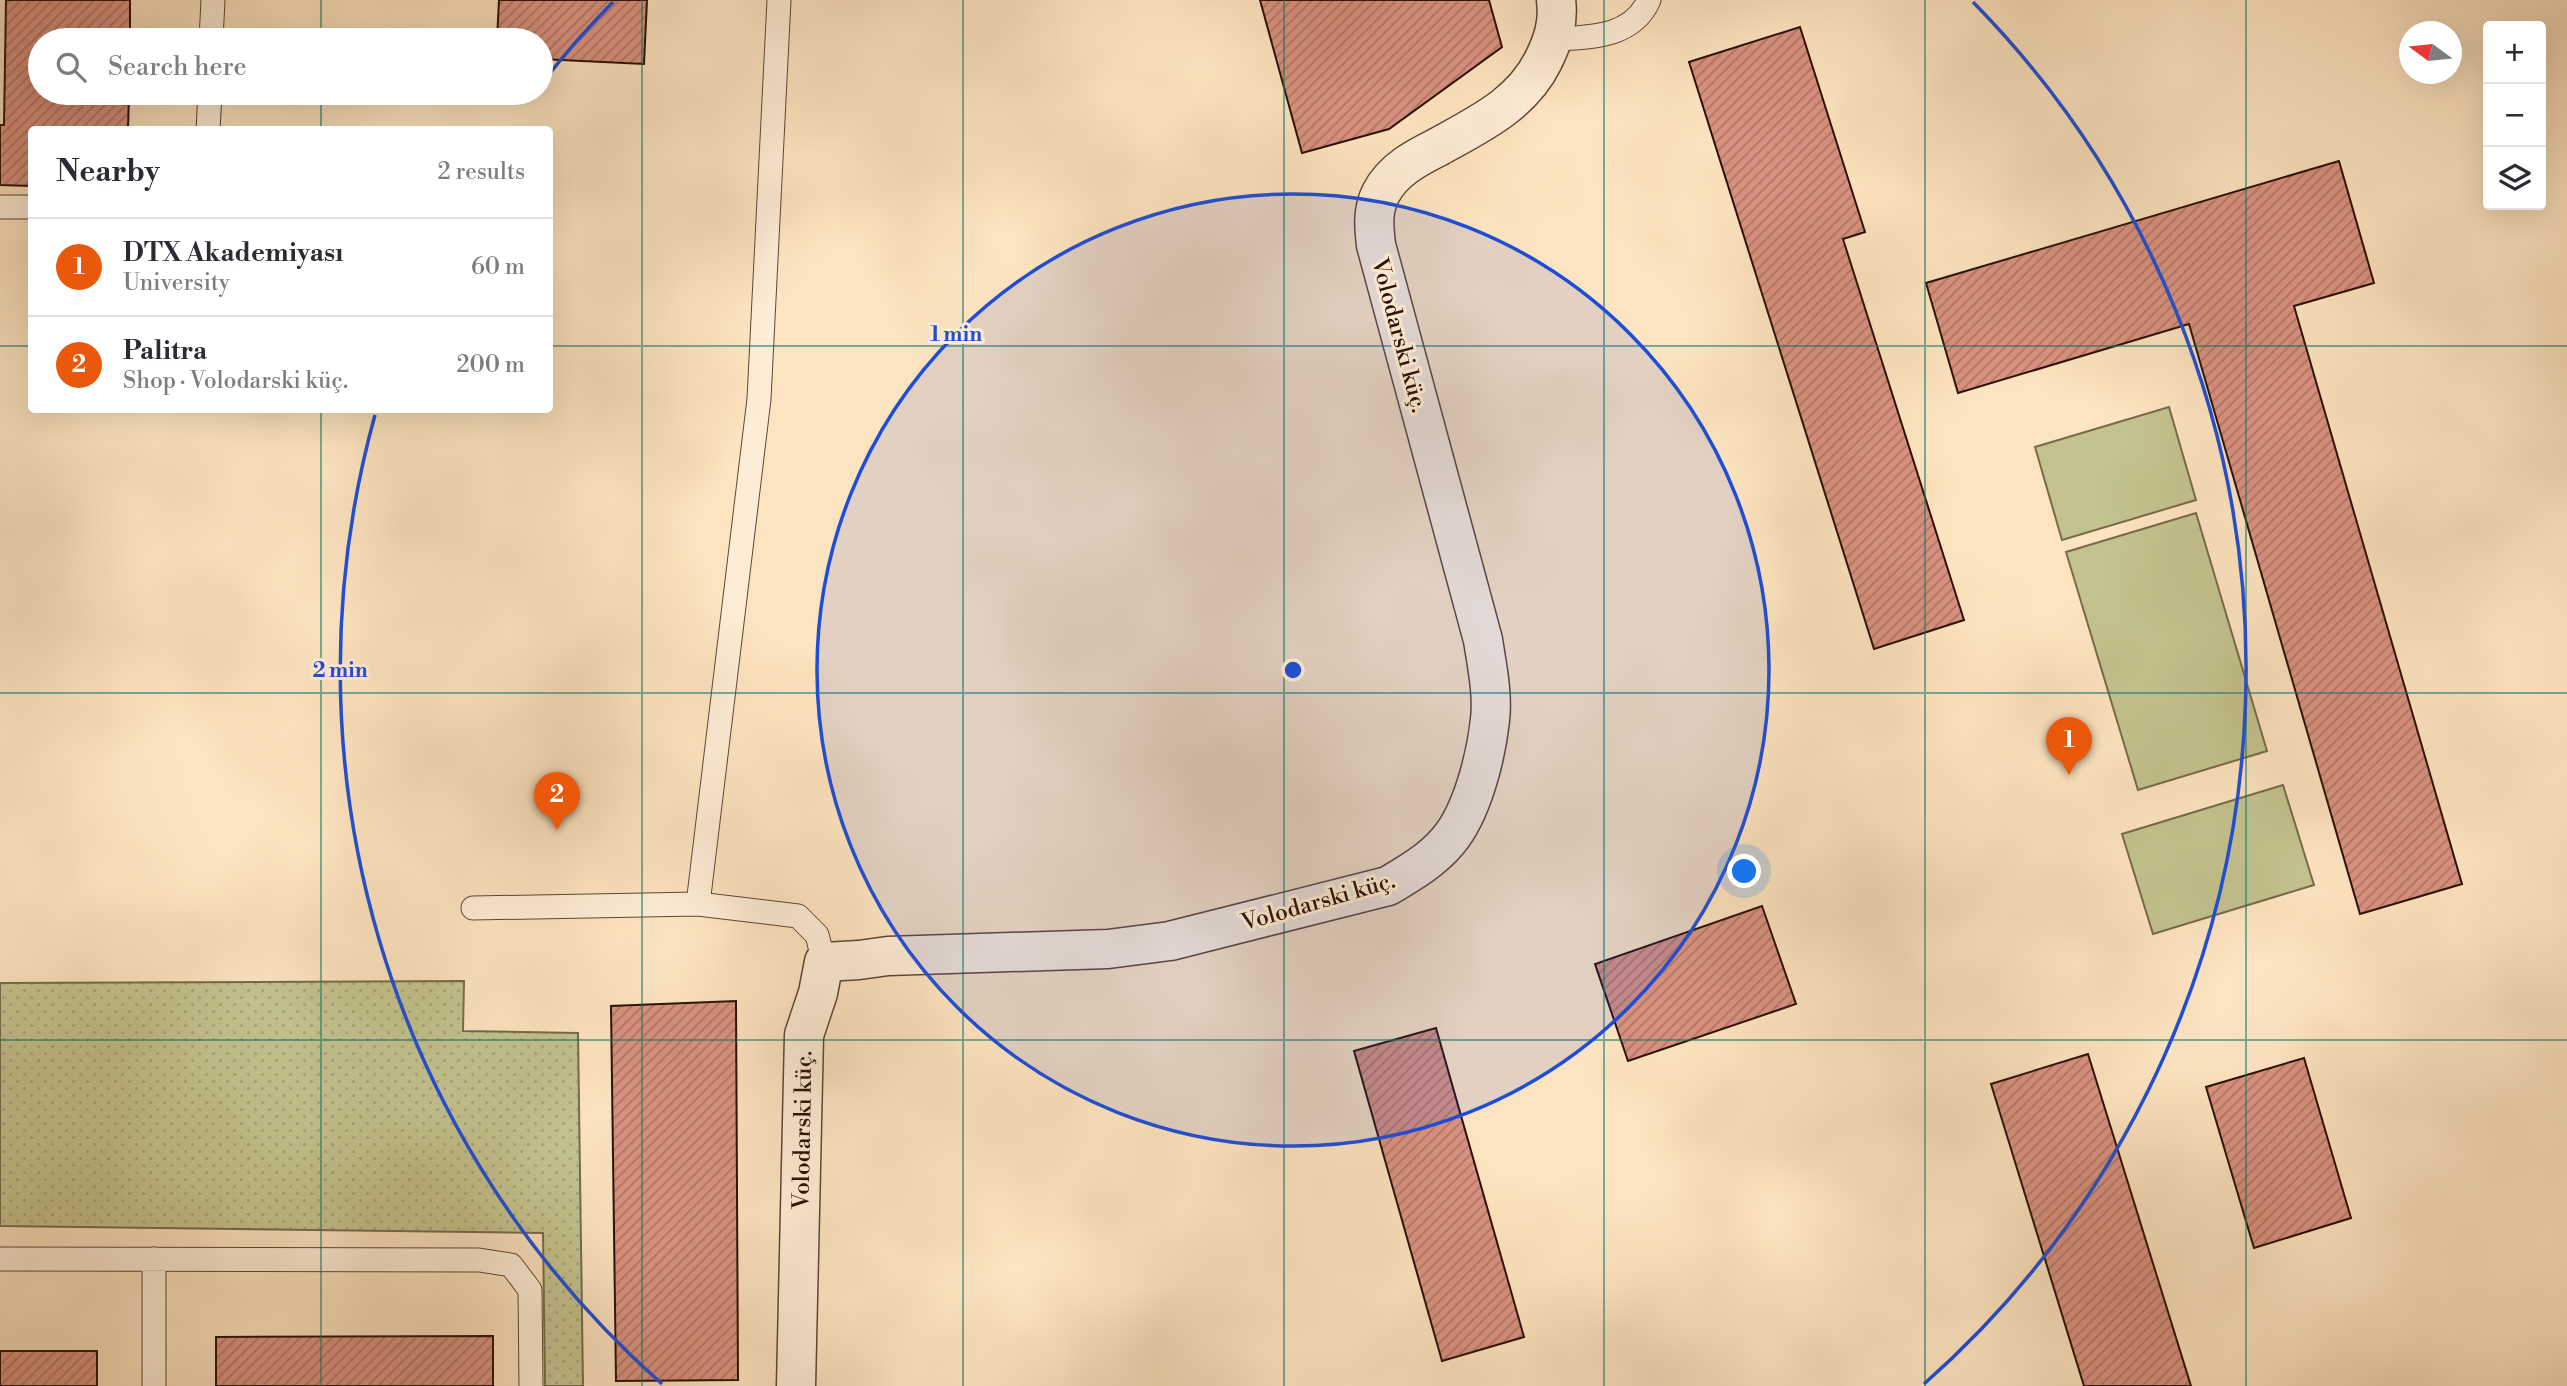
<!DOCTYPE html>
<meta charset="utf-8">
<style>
:root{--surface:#fff;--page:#f2f2f3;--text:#2b2b33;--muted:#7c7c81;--line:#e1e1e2;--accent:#ea580c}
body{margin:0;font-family:"Libre Bodoni",serif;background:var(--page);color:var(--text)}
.controls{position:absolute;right:21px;top:21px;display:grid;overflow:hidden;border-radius:7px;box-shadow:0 7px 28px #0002}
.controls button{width:63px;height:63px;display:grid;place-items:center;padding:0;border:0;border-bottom:2px solid var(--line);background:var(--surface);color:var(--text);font:35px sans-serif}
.compass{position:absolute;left:2399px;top:21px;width:63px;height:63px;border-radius:50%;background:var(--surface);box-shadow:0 7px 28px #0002;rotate:285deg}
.you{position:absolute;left:1745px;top:872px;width:24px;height:24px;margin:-18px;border:5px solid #fff;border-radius:50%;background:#1a73e8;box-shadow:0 0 0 10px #1a73e833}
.badge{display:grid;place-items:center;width:46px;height:46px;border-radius:50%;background:var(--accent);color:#fff;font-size:23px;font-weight:700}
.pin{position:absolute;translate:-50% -58px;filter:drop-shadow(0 2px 4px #0008)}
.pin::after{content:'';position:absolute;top:37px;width:24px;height:21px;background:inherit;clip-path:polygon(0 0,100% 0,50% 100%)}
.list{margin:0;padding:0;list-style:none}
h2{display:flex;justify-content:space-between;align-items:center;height:91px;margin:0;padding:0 28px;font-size:30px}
h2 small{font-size:23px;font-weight:400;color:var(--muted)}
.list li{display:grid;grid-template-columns:46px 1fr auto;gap:21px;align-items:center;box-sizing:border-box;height:98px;padding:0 28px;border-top:2px solid var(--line)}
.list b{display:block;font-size:26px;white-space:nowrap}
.list p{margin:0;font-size:23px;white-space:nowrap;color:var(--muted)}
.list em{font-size:23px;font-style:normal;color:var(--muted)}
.icon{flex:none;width:38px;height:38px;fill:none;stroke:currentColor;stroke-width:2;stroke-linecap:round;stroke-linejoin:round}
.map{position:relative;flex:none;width:2567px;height:1386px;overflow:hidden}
.search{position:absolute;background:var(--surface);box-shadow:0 7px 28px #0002;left:28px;top:28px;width:525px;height:77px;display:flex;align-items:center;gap:18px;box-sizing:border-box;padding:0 24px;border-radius:38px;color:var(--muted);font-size:26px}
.panel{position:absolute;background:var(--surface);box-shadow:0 7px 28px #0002;left:28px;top:126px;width:525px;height:287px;border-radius:7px}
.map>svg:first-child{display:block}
.grass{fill:url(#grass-dots);stroke:#776a4a;stroke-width:2}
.garden{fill:#c4c38f;stroke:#776a4a;stroke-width:2}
.building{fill:url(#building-hatch);stroke:#2a1005;stroke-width:2}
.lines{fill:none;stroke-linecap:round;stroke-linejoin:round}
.lane-casing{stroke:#5f4534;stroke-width:25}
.street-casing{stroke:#5f4534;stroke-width:41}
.lane{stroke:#feedd6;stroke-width:23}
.street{stroke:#feedd6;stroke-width:38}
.grid{fill:none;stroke:#0f766e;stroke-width:2;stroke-opacity:0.55}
.ring{fill:none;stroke:#1d4ed8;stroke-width:3.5}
.labels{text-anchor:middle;stroke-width:6;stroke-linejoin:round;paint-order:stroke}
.street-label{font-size:23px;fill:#2a1005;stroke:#feedd6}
.centre{fill:#1d4ed8;stroke:#feedd6;stroke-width:3.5}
.ring-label{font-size:21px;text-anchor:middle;font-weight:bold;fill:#1d4ed8;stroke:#feedd6;stroke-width:6;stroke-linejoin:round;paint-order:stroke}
</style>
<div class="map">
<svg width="2567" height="1386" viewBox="0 0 2567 1386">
<defs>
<pattern id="grass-dots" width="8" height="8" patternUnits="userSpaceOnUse" patternTransform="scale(1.75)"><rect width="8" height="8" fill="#c4c38f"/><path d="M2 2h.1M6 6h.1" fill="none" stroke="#a9a67a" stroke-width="1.8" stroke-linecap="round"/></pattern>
<pattern id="building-hatch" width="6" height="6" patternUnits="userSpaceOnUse" patternTransform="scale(1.75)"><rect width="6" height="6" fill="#da9280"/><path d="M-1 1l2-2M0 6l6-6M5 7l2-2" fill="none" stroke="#b17667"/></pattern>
</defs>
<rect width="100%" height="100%" fill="#fde4c0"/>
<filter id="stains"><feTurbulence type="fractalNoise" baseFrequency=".00286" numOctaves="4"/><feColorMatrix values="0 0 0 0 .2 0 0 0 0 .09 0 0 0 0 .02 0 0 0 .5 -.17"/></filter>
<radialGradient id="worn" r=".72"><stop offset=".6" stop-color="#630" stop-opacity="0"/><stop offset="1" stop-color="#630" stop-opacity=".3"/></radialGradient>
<!-- grass -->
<path class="grass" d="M464,981L463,1031L578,1033L583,1386H545L543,1233L0,1226V983Z"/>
<!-- garden -->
<path class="garden" d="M2169,407L2196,500L2062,540L2035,447Z
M2196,513L2267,751L2138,790L2066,552Z
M2283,785L2314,885L2153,934L2122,834Z"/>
<!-- building -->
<path class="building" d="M6,0H130V40H40V93H129L128,130H32V186L0,185V125H4Z
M499,0H647L644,64L541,59V40H497Z
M1260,0H1489L1502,47L1389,129L1302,153Z
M1800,27L1865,232L1843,239L1964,620L1874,649L1689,62Z
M2339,161L2374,283L2294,306L2462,884L2360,914L2189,324L1958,393L1926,283Z
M1762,906L1796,1004L1628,1061L1595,964Z
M736,1001L738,1380L616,1381L611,1006Z
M1436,1028L1524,1337L1442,1361L1354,1051Z
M2088,1054L2191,1386H2084L1991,1084Z
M2304,1058L2351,1218L2254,1248L2206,1087Z
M493,1336V1386H216V1337Z
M0,1351H97V1386H0Z"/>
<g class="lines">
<!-- lane casing -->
<g class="lane-casing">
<path id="lane" d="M1555,39C1590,37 1632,38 1649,0
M211,40L213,0
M208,130L210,93
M0,207H32
M698,904L759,399L779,0
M473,908L698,904L798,916L817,935L824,962
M0,1259L479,1260L511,1265L530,1290L531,1386
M154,1259V1386"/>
</g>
<!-- street casing -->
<g class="street-casing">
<path id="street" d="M796,1386L804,1035L818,993L824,962L859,960L888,956L1108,949L1170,941L1388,886C1410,873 1431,861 1448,841C1472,813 1486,757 1490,720C1493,694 1487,666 1483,640L1376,245C1374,228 1372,210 1381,193C1393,170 1416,158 1438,147C1479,124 1521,105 1543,61C1553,41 1559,23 1556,0"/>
</g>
<!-- lane -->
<use href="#lane" class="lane"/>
<!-- street -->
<use href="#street" class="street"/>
</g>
<!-- grid -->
<path class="grid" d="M321,0V40M642,0V1386M963,0V1386M1284,0V1386M1604,0V1386M1925,0V1386M2246,0V1386M321,93V130M0,346H32M550,346H2567M321,410V1386M0,693H2567M0,1040H2567"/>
<!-- distance rings -->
<circle cx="1293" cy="670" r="476" fill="#1d4ed8" fill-opacity=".12"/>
<g class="ring">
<circle cx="1293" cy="670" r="476"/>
<path d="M662 1384A953 953 0 0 1 375 415M542 83A953 953 0 0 1 613 2M1973 2A953 953 0 0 1 1924 1384"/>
</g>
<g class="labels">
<!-- street labels -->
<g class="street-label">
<text transform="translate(1400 335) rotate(75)" y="8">Volodarski küç.</text>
<text transform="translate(1318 901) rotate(-16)" y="8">Volodarski küç.</text>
<text transform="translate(802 1130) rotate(-89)" y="8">Volodarski küç.</text>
</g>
</g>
<circle cx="1293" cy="670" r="10" class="centre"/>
<g class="ring-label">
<text x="956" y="341">1 min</text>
<text x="340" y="677">2 min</text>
</g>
<rect width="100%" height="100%" filter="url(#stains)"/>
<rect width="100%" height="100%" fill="url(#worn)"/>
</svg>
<div class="controls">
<button>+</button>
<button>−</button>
<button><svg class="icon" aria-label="layers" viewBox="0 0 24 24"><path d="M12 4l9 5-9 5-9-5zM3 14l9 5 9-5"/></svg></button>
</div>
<svg class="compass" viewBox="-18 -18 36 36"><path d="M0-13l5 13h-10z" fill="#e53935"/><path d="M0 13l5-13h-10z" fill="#7c7c81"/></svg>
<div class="you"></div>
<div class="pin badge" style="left:2069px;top:775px">1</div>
<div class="pin badge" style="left:557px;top:830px">2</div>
<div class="search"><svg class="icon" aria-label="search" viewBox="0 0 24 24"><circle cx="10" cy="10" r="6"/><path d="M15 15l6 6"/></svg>Search here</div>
<section class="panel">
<h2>Nearby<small>2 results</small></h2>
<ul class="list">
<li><span class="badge">1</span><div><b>DTX Akademiyası</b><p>University</p></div><em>60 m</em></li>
<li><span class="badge">2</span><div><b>Palitra</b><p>Shop · Volodarski küç.</p></div><em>200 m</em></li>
</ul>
</section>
</div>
